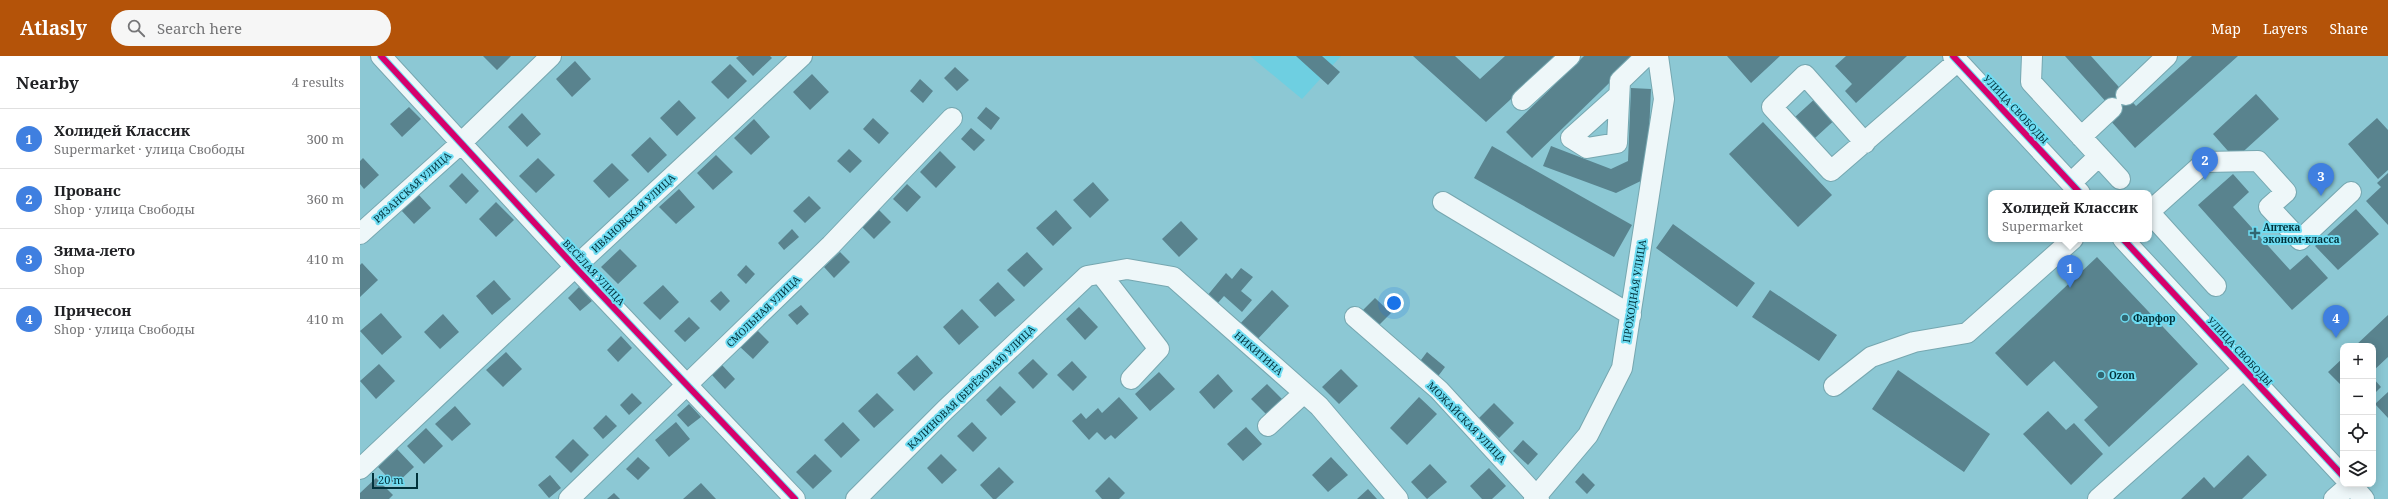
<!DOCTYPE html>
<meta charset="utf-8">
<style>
:root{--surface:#fff;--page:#f6f6f6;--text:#202124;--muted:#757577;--line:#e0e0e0;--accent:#b45309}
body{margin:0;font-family:"Noto Serif",serif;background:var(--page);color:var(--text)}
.controls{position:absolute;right:12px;bottom:12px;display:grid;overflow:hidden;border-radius:8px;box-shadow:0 2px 10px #0003}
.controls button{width:36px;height:36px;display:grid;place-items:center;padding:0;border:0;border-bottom:1px solid var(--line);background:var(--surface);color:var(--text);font:20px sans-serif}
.scale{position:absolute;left:12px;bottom:10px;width:46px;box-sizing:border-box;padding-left:4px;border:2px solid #00323b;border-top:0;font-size:11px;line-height:14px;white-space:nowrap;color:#00323b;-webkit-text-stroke:3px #6edcf2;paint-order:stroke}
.you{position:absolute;left:1034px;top:247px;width:14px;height:14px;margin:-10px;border:3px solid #fff;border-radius:50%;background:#1a73e8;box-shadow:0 0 0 6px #1a73e833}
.badge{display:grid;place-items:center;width:26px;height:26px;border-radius:50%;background:var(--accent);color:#fff;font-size:13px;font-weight:700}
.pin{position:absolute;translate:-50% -33px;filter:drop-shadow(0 1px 2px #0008)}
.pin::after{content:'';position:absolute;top:21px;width:14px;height:12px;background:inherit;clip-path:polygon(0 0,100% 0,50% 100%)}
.popup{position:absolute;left:1628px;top:134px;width:164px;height:52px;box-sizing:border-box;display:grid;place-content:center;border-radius:8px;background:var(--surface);filter:drop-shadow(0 1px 3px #0005);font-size:13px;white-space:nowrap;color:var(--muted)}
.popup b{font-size:15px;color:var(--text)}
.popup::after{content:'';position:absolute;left:50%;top:100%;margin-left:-8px;border:8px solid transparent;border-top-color:var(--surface)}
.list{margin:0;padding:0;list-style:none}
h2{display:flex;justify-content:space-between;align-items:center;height:52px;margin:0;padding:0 16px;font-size:17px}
h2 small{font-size:13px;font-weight:400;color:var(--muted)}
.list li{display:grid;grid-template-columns:26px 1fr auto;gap:12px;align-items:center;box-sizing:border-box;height:60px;padding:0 16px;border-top:1px solid var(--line)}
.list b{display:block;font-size:15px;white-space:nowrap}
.list p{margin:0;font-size:13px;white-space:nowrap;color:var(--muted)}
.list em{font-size:13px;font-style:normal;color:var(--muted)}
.icon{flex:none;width:22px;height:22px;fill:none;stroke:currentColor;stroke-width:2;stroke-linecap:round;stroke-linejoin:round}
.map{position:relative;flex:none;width:2028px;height:443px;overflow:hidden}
header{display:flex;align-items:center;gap:24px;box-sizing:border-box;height:56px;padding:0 20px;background:var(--accent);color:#fff}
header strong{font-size:19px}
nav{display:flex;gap:22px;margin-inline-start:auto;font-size:14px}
.search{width:280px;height:36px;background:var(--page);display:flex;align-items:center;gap:10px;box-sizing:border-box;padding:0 14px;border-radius:22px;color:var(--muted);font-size:15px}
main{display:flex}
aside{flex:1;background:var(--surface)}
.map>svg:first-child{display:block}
.built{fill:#6ecfe1}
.building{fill:#59838e}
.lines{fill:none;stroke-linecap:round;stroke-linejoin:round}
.minor-casing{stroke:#76a7b0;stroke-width:22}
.minor{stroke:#eef7f9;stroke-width:20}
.cycleway-casing{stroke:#6edcf2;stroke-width:8}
.cycleway{stroke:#d6006c;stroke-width:6}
.poi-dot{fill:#316671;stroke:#6edcf2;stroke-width:1.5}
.labels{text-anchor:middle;stroke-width:4;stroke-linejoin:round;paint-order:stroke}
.street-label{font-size:10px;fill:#00323b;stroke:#6edcf2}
.poi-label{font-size:10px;font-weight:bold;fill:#00323b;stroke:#6edcf2;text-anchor:start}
</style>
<header>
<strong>Atlasly</strong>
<div class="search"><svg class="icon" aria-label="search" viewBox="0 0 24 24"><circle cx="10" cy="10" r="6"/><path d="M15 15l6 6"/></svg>Search here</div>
<nav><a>Map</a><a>Layers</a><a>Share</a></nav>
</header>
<main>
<aside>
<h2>Nearby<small>4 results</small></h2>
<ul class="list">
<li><span class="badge" style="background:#3f7fe0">1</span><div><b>Холидей Классик</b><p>Supermarket · улица Свободы</p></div><em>300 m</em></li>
<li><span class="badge" style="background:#3f7fe0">2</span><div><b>Прованс</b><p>Shop · улица Свободы</p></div><em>360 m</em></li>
<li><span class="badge" style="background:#3f7fe0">3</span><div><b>Зима-лето</b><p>Shop</p></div><em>410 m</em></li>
<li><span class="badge" style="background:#3f7fe0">4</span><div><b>Причесон</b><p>Shop · улица Свободы</p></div><em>410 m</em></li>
</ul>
</aside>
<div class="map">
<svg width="2028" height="443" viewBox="0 0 2028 443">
<rect width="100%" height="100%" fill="#8cc8d4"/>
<!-- built -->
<path class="built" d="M890,0H981L942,43Z"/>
<!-- building -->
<path class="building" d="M123,0H151L137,14Z
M379,0H410L412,2L393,20L376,2Z
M936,0H962L980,16L968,29Z
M1053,0H1095L1120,23L1145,0H1198L1126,66Z
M1224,0H1277L1172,102L1146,76Z
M1367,0H1420L1391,27Z
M1486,0H1547L1496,47L1485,35L1492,28L1475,10Z
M1705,0H1731L1776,50L1832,0H1878L1775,92L1749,63L1756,57Z
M215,5L231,23L212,41L196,23Z
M370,8L387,25L368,43L351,26Z
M595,11L609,24L597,35L584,22Z
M452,18L469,36L450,54L433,36Z
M560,23L573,35L563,47L550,35Z
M1271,32L1291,33L1287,122L1256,137L1183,110L1191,90L1251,113L1268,105Z
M1896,38L1919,63L1875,103L1853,78Z
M1458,40L1478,61L1455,82L1435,61Z
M319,44L336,62L317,80L300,62Z
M49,51L61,63L42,81L30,68Z
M626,51L640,62L631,74L617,62Z
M162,57L181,78L167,91L148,71Z
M513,62L529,77L519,88L503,73Z
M2017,62L2028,74V114L2018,123L1988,88Z
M394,63L410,81L391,99L374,82Z
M1403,66L1472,139L1438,171L1369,98Z
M611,72L625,84L614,95L601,83Z
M290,81L307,99L288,117L271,99Z
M1132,90L1272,169L1254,201L1114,122Z
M489,93L502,105L490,117L477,105Z
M580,95L596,111L576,132L560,116Z
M356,99L373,116L353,134L337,117Z
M3,102L19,119L4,133L0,128V105Z
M178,102L195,119L176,137L159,120Z
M252,107L269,124L249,142L233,125Z
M102,117L119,135L106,148L89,130Z
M2028,117V169L2006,145L2021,131L2017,127Z
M1873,118L1889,136L1873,151L1930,214L1947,199L1968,222L1932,254L1838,149Z
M733,126L749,144L730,162L713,144Z
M547,128L561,141L547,156L533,143Z
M319,133L335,151L316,168L299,151Z
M58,138L71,152L54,168L41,154Z
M449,140L461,152L445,167L433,155Z
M136,146L154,164L136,181L119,163Z
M518,153L531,166L514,183L501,170Z
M1996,153L2019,178L1978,214L1955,190Z
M696,154L712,172L693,190L676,172Z
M821,165L838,183L819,201L802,183Z
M1313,168L1395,227L1377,251L1296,192Z
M432,173L439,181L424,194L418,187Z
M260,193L277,210L258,228L241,211Z
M480,196L490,206L474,222L464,211Z
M667,196L683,213L664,231L647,214Z
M1737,201L1838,308L1749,391L1724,364L1738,351L1694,305L1667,330L1635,297Z
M2,207L18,224L0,241V209Z
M386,209L395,218L386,228L377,219Z
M881,212L893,221L881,235L892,244L882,256L864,240L857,248L847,240L866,217L872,223Z
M134,224L151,243L132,259L116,240Z
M638,226L655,244L635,261L619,244Z
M303,229L319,246L300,264L283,247Z
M219,231L232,245L220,255L208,242Z
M912,234L929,250L894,287L877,271Z
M1410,234L1477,279L1459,305L1392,261Z
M361,235L370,245L360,255L350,245Z
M1015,242L1031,257L1016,272L1000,257Z
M441,249L449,258L437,269L428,259Z
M719,251L738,271L725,284L706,263Z
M602,253L619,271L599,289L583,271Z
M21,257L42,281L22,299L0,275Z
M83,258L99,276L80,293L64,276Z
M2028,259V301L2013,315V290H1995Z
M329,261L340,272L325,286L314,275Z
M396,273L409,286L393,303L379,290Z
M261,280L272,292L258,306L247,294Z
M146,296L162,313L143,331L126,314Z
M1067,296L1085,311L1076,323L1058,308Z
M557,299L573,317L554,335L537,317Z
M1983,302V331L1968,316Z
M673,303L688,318L673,333L658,317Z
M712,305L727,321L713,335L697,319Z
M19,308L35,325L16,343L0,325Z
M362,309L375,323L365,333L352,319Z
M981,313L998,330L979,348L962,331Z
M1538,314L1630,378L1604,416L1512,353Z
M799,316L815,333L790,355L775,338Z
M858,318L873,335L854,353L839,336Z
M2013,322L2021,331L2013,339Z
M907,328L925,346L909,361L891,343Z
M640,330L656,346L641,360L626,344Z
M2028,336V362L2015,348Z
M272,337L282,347L269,359L260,349Z
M517,337L534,354L514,372L498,355Z
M759,341L778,362L755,383L751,379L745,384L737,376L729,384L712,365L721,357L726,363L738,352L742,357Z
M1059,341L1077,358L1047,389L1030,372Z
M1134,347L1154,367L1139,382L1119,362Z
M329,348L341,361L328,371L317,359Z
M95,350L111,368L92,385L75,368Z
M1688,355L1706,374L1714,367L1743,398L1711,429L1663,378Z
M246,359L257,370L243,383L233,372Z
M316,366L330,383L309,401L295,384Z
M483,366L500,384L481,402L464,384Z
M612,366L627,382L613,396L597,380Z
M886,371L902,388L883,405L867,388Z
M66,372L83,390L64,408L47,390Z
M213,383L229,399L211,417L195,401Z
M1163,384L1178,398L1168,409L1153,395Z
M37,393L54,411L35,429L18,411Z
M455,398L472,415L453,433L436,416Z
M581,398L597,414L582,428L567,412Z
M1888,399L1907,419L1882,443H1821L1844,421L1854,432Z
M278,401L290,412L278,424L266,413Z
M971,401L988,419L968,436L952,419Z
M1070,408L1087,426L1067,443L1051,426Z
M639,411L654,426L636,443H633L620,429Z
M1129,412L1146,430L1132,443H1122L1110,430Z
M1223,417L1235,429L1227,438L1215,426Z
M190,419L201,432L189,442L178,429Z
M749,421L765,437L759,443H742L735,435Z
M16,422L33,439L29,443H0V437Z
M341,427L356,443H323Z
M1008,433L1017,443H997Z
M254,437L260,443H247Z"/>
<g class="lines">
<!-- minor casing -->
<g class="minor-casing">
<path id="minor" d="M21,0L215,211L435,443
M1593,0L1720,137
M1672,0L1671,26L1760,123
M1259,39L1211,82L1227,92L1257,87L1260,25L1286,0
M1766,39L1807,0
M1162,44L1210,0
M1721,81L1752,52
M1505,87L1445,19L1412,51L1471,115L1598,5
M1711,127L1739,100
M1083,146L1271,259
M1789,156L1845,106L1898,105L1926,136L1909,151L1940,184L1991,136
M1789,156L1856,230
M0,178L100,88L191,0
M1763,183L1983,420
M741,218L799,293L771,323
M995,261L1079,334L1179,443
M1474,330L1511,301L1554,286L1607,277L1713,183
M908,370L944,337
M0,413L215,211L442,0
M1991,428L2004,443
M209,443L471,189L592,62
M496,443L585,354L727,220L767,213L813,221L959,350L1038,443
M1174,443L1228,379L1262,312L1304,43L1298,0
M1738,443L1884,313
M1974,443L1991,428"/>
</g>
<!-- minor -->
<use href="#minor" class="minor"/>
<!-- cycleway casing -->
<g class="cycleway-casing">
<path id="cycleway" d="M21,0L215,211L435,443
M1593,0L1720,137
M1763,183L1983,420"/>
</g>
<!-- cycleway -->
<use href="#cycleway" class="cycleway"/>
</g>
<!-- markers -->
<g class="poi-dot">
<path d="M1893 171h4v4h4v4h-4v4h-4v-4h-4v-4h4z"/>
<circle cx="1765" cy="262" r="4"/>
<circle cx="1741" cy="319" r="4"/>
</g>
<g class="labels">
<!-- street labels -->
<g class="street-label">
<text transform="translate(1656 53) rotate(47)" y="4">УЛИЦА СВОБОДЫ</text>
<text transform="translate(52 131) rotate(-42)" y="4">РЯЗАНСКАЯ УЛИЦА</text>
<text transform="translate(273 157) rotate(-43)" y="4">ИВАНОВСКАЯ УЛИЦА</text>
<text transform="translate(234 216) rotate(47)" y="4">ВЕСЁЛАЯ УЛИЦА</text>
<text transform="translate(1274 235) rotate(-81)" y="4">ПРОХОДНАЯ УЛИЦА</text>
<text transform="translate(403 255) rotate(-44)" y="4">СМОЛЬНАЯ УЛИЦА</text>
<text transform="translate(1880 295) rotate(47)" y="4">УЛИЦА СВОБОДЫ</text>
<text transform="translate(899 297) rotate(41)" y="4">НИКИТИНА</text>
<text transform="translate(611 331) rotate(-44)" y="4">КАЛИНОВАЯ (БЕРЁЗОВАЯ) УЛИЦА</text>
<text transform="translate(1107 366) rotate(46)" y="4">МОЖАЙСКАЯ УЛИЦА</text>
</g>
<!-- poi labels -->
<g class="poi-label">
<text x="1903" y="175">Аптека<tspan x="1903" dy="12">эконом-класса</tspan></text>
<text x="1773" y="266">Фарфор</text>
<text x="1749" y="323">Ozon</text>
</g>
</g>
</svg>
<div class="controls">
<button>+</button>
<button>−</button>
<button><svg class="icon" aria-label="locate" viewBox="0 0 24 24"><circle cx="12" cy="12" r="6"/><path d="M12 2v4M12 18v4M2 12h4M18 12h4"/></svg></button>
<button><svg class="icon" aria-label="layers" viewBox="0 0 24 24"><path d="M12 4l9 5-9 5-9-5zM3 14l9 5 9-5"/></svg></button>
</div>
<div class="scale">20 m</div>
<div class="you"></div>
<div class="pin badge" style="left:1710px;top:232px;background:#3f7fe0">1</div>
<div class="popup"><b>Холидей Классик</b>Supermarket</div>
<div class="pin badge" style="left:1845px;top:124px;background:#3f7fe0">2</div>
<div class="pin badge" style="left:1961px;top:140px;background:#3f7fe0">3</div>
<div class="pin badge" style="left:1976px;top:282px;background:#3f7fe0">4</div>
</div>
</main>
